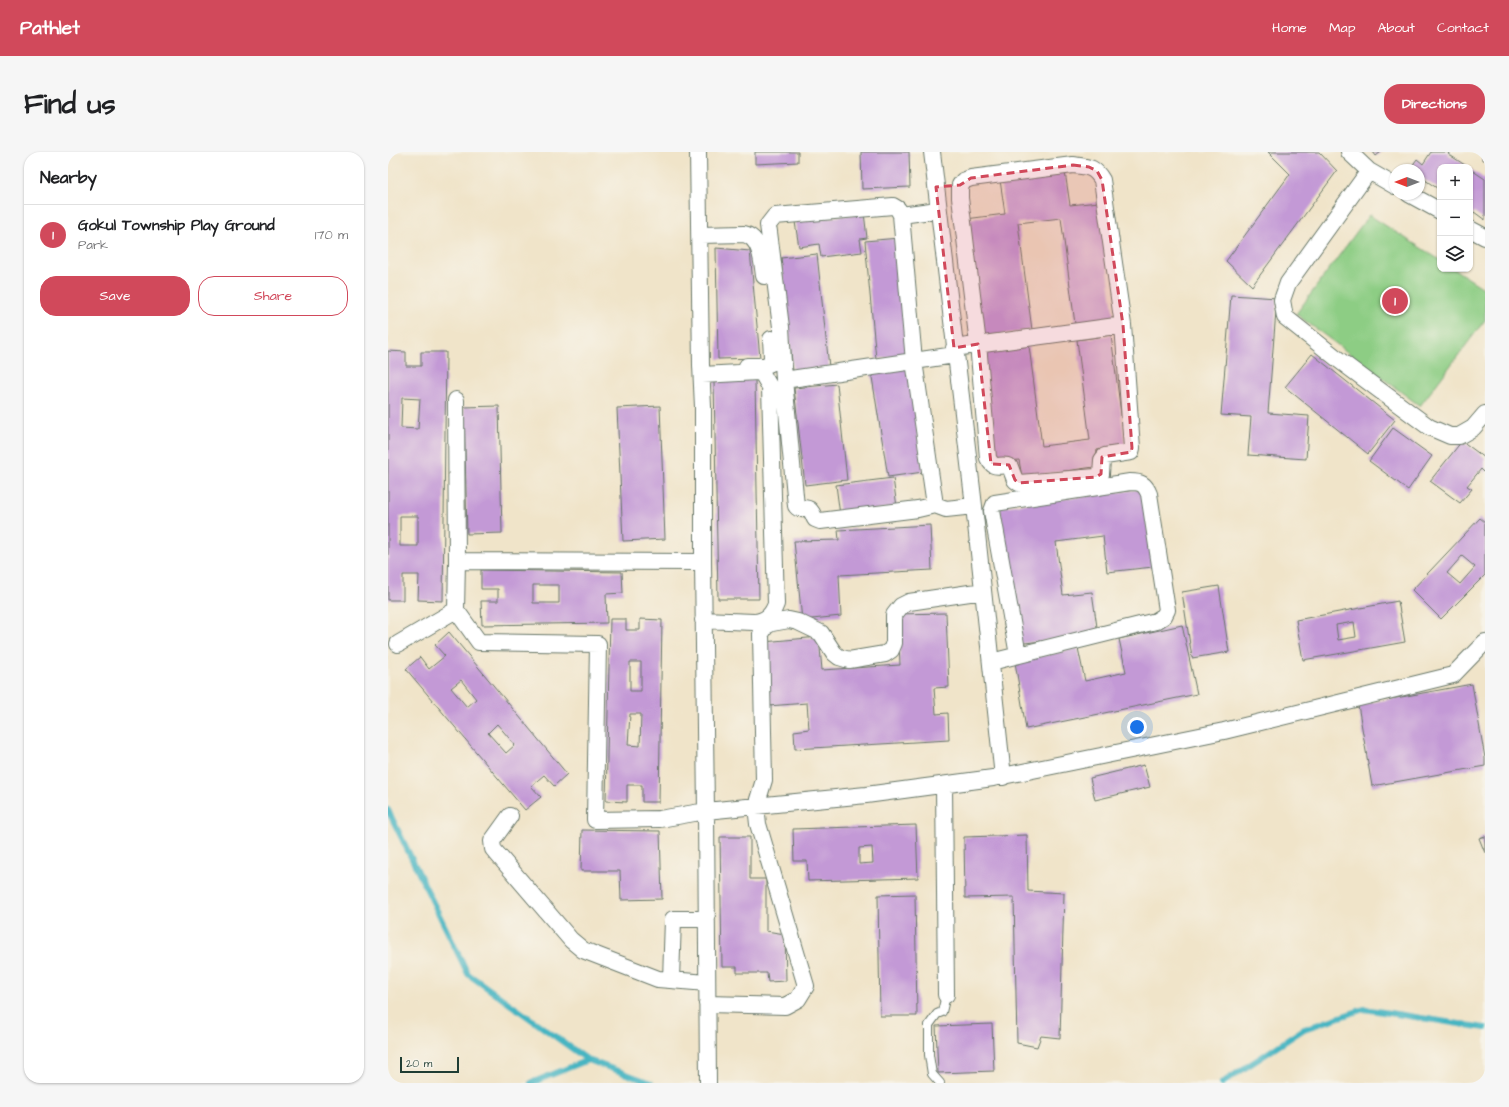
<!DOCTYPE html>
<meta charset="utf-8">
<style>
:root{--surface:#fff;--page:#f6f6f6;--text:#202124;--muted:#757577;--line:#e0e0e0;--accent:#d1495b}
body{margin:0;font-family:"Architects Daughter",sans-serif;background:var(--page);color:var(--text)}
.controls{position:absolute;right:12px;top:12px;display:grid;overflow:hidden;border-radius:8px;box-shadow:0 1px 3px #0004}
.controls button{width:36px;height:36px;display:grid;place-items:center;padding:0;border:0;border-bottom:1px solid var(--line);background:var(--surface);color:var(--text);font:20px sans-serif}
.compass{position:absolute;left:1001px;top:12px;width:36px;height:36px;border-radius:50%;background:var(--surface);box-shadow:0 1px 3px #0004;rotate:270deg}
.scale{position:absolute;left:12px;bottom:10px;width:59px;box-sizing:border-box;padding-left:4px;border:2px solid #1f3d34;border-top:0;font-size:11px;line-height:14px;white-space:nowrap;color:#1f3d34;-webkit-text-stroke:3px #f7f3e8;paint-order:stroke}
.you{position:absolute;left:749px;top:575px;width:14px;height:14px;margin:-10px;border:3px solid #fff;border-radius:50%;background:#1a73e8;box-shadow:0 0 0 6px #1a73e833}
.badge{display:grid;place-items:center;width:26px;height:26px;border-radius:50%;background:var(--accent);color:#fff;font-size:13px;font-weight:700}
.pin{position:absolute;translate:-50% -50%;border:2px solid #fff;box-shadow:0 1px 4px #0006}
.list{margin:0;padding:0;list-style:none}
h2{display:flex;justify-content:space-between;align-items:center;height:52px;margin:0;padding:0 16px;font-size:17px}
h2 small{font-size:13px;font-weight:400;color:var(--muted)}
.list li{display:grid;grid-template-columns:26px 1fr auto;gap:12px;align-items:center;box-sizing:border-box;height:60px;padding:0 16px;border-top:1px solid var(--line)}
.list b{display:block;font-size:15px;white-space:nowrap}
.list p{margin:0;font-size:13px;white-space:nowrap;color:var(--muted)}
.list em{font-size:13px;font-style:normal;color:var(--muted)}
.actions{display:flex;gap:8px;padding:12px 16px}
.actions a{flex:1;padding:9px 0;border:1px solid var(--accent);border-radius:16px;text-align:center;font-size:14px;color:var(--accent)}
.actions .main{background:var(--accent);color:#fff}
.icon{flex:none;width:22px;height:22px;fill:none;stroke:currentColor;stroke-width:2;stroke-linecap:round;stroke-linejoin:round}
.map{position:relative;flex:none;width:1097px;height:931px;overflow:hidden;border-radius:16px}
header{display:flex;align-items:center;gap:24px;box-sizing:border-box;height:56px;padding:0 20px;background:var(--accent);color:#fff}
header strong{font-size:19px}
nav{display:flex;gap:22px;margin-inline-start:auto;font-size:14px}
.intro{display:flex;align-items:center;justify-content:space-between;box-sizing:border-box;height:96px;padding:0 24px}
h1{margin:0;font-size:28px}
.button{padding:10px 18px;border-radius:16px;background:var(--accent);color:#fff;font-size:14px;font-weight:700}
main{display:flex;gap:24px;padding:0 24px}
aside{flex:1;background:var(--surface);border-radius:16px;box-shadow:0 1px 3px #0004}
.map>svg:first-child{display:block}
.green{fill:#8dcd84;stroke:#56855c}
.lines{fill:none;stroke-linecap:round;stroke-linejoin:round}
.stream{stroke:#47b5c2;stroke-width:6}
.building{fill:#c399d6;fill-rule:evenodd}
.service-casing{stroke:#687768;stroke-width:10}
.minor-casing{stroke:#687768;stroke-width:18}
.service{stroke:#fff;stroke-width:8}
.minor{stroke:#fff;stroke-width:16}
.marked{fill:#d1495b;fill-opacity:0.2;stroke:#d1495b;stroke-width:3;stroke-dasharray:8 5;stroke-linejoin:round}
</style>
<header>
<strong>Pathlet</strong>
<nav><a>Home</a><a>Map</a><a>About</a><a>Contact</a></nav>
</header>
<div class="intro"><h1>Find us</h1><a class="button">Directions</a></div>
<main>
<aside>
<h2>Nearby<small></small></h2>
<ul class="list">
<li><span class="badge">1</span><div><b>Gokul Township Play Ground</b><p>Park</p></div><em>170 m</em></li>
</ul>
<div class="actions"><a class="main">Save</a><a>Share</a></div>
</aside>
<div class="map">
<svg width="1097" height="931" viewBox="0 0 1097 931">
<rect width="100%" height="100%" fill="#f7f3e8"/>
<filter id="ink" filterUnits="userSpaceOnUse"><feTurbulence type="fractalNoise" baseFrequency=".025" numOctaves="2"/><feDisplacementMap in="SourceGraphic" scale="8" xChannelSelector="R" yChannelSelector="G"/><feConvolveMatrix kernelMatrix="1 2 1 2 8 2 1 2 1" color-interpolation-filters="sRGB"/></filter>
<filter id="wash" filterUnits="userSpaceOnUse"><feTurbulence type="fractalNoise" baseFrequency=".012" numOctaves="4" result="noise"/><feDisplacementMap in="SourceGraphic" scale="16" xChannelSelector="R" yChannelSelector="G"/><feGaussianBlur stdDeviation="0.9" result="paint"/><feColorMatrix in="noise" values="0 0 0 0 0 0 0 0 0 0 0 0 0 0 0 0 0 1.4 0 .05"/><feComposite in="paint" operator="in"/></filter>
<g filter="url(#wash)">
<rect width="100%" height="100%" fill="#f0e4c9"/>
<!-- green -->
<path class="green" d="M981,63L1052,108V117H1066L1097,137V168L1032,254L908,162Z"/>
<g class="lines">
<!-- stream -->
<path class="stream" d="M0,658L80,822L200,908L263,931
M143,931L200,908
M834,931L916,877L976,857L1097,876"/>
</g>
<g id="blocks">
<!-- building -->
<path class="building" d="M367,0H410V10L367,12Z
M473,0H521L522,35L474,37Z
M880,0H931L949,19L864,134L838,109L902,22Z
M985,0H993L988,4Z
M1043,0H1062L1060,2L1080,15H1052V38L1031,24V18H1021L1029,7L1035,12Z
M1094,0H1097V8H1094Z
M1082,17L1097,27V68L1086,60L1082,66Z
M677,20L682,53L711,50L726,167L687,172L673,66L630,71L644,178L593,185L578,67L617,62L612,28Z
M476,61L479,86L472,87L474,100L433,105L431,92L411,95L407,70Z
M511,86L522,203L488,207L477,89Z
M328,96L362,99L372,206L330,207Z
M429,102L441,215L405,219L393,106Z
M843,143L889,146L880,261L921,264L918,307L860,303L863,265L833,263Z
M723,183L737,294L709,298L706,315L634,325L631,308L608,310L594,200L641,194L654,294L702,288L689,188Z
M0,199L18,200V214H33V200H58L55,449L30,448L31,423H15V448H0ZM14,246L32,247L30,277L13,276ZM12,364H30V394H12Z
M924,202L1007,268L980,302L897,235Z
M521,214L535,320L500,325L483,219Z
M367,228L371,447H330L326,229Z
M449,232L459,328L417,333L406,236Z
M111,254L114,381L79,382L76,255Z
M272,254L277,387L235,389L229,256Z
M1005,276L1044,304L1020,338L981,309Z
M1074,289L1097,306V321L1093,317L1079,334L1084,337L1072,351L1042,329Z
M505,326L509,355L452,363L448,333Z
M755,337L765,415L719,420L715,384L668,390L675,443L704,440L710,482L629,492L612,355Z
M1092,366L1097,370V423L1053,467L1024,438ZM1074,404L1087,415L1072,432L1059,421Z
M542,373L544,418L451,423L453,464L414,468L406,389L451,388L450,378Z
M93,418L234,420L235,441L218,442L219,471L94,473L93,449H110V437H93ZM145,433H171V451H145Z
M831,434L841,500L804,506L794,440Z
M1010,449L1017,490L915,508L908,468ZM966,470L968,485L950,488L948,473Z
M558,461L561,535L546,536L548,562L560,561L561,588L407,597L406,579L421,577L419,551L380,554L375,490L431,485L434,518L512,513L510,462Z
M222,467H238V478H252V467L274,468L271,650H254V633H239V650L218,649ZM242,510H253V539H242ZM242,562H253L252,594L240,593Z
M794,473L809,542L638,577L627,510L690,496L697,529L738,520L731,487Z
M61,480L179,622L166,634L156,623L143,634L153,645L137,658L18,517L32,505L41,517L57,504L47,493ZM73,528L88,547L79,555L63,536ZM109,572L127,593L118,601L100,581Z
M1084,532L1097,606V614L984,634L970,553Z
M756,613L762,635L707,648L702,626Z
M528,673L530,726L420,729L419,709H406L405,677ZM484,695L485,711L471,712V696Z
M194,678L272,679L274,747L233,748L232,719H193Z
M639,683L640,739L676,741L672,886L653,884L649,895L629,891L626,745L577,746L576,685Z
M1097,684V701L1091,686Z
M332,685H362V727H378V779L397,782L398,829L380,830L379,821H349V815H334Z
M527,742L529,864H492L490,743Z
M604,872L606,919L550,921L548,874Z"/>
</g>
</g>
<g filter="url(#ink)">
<use href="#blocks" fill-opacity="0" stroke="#687768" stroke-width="1"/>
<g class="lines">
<!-- service casing -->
<g class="service-casing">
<path id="service" d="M552,931L544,922L541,903V873L549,862L554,860L558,843"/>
</g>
<!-- minor casing -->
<g class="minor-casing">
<path id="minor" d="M310,0L313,213L315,255V410L318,659L478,643L605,626L836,579L1065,523L1097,490
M544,0L586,354L615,625
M961,0L981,19L900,131L894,148L897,165L951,208L1041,275L1062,284H1071L1085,276L1097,262
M685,13C700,15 706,14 714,28L735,173L744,296L743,300L717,304L714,308L713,322L708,325L631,331L627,328L622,315C612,310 607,320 600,306L590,192L572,46V33L575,29L583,26Z
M981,19L1007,34
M1021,42L1052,59
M513,63L550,58
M1082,77L1097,85
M312,83L356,82C373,86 374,109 376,124
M566,196L735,173
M359,214H376L383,211L384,205L383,187
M314,223L370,220L375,223L382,235L388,452C384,463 378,469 366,470L315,468
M396,228L567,203
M68,248L69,409L315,410
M547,353L526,209L513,63L510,57L505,54L387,64L380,73L381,80L393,175L396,228L408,354L410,356C422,356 422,356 427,367L432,369L530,357L547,353L558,357L586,354
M68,458L91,490L210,492L207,668L272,667L318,659L320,931
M10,492L68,458L69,409
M603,510L768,469L776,464L779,458L761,342C757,332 753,330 742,330L607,351L604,359L630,503
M556,633L558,843
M122,664L104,689L105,697L183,788L195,798L270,827L319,831
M283,828L285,767H319
M319,852L397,854L410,847L418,834L370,672L368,654L376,628L373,482L378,474L384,471L401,468L410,470L433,481L446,501L451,505L461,508L497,502L503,498L506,491V463L513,454L521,450L595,439"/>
</g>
<!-- service -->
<use href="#service" class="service"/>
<!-- minor -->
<use href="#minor" class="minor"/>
</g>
</g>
<!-- marked area -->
<path class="marked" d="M685,13L701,15L709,19L714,28L735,173L744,296L743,300L714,305L713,322L708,325L631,331L627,328L621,313L603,312L590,192L566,196L548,35L572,33L583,26Z"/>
</svg>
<div class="controls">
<button>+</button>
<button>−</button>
<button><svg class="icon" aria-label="layers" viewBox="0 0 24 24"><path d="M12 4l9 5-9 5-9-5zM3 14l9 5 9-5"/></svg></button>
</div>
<svg class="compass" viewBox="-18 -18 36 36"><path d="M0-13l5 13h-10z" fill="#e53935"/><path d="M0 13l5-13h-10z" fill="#757577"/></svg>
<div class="scale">20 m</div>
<div class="you"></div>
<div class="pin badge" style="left:1007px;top:149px">1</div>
</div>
</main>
